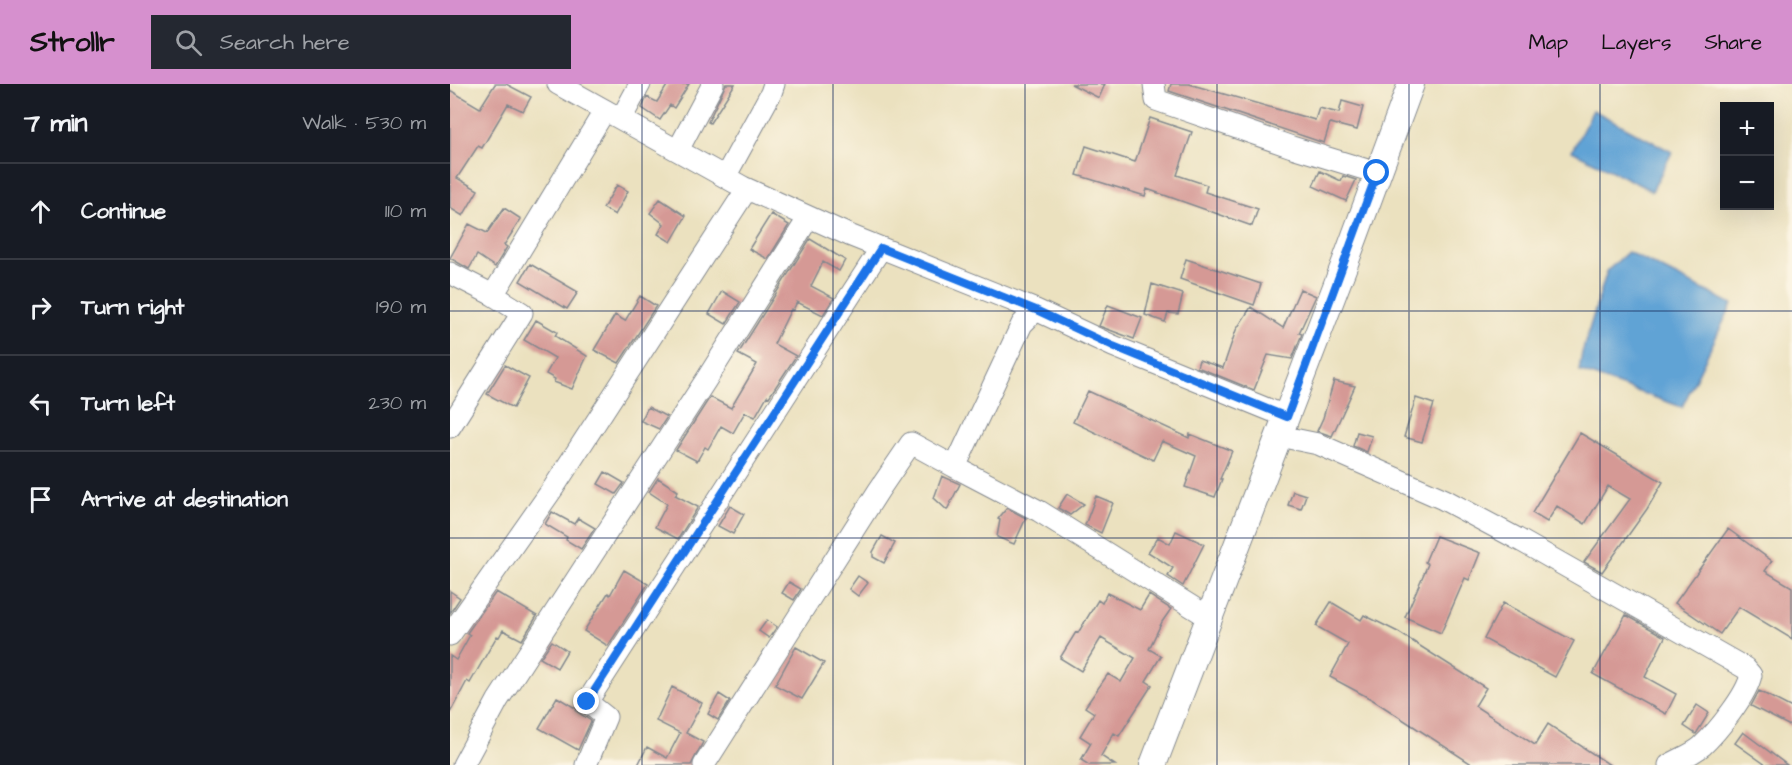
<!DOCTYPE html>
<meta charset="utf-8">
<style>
:root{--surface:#171b24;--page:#242831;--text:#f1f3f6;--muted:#9ea1a6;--line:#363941;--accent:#d690ce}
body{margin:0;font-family:"Architects Daughter",sans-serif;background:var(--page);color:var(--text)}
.controls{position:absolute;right:18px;top:18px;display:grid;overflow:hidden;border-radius:0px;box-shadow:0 6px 24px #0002}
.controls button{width:54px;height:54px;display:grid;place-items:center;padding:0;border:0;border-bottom:2px solid var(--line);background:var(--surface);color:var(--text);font:30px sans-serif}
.stop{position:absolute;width:18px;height:18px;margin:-14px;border:4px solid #1a73e8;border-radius:50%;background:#fff}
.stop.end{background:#1a73e8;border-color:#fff;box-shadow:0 2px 6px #0008}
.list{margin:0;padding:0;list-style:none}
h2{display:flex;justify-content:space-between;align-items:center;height:78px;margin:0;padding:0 24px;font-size:26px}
h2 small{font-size:20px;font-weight:400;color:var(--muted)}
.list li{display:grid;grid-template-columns:39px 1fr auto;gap:18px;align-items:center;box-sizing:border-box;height:96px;padding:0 24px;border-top:2px solid var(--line)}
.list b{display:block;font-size:22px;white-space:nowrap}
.list em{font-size:20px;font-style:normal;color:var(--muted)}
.icon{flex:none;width:33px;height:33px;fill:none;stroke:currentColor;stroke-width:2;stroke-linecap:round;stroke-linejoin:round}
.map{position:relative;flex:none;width:1342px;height:681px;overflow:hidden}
header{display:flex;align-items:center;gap:36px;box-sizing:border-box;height:84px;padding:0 30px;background:var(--accent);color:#111}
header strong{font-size:28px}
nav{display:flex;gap:33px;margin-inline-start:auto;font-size:21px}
.search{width:420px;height:54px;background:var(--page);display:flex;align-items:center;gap:15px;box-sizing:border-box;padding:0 21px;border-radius:0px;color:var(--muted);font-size:22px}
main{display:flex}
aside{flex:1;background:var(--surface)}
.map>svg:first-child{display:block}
.water{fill:#61a3d5;stroke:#3e699a;stroke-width:1.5}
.building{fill:#d59995}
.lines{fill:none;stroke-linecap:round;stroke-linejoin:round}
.minor-casing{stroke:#83888e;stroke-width:23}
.major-casing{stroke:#83888e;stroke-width:28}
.minor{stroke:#fff;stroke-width:21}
.major{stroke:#fff;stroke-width:26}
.route{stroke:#1a73e8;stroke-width:8}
.grid{fill:none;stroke:#1b2f5e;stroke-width:1.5;stroke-opacity:0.55}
</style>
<header>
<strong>Strollr</strong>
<div class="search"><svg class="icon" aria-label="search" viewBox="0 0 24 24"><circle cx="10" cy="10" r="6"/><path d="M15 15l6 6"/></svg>Search here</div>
<nav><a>Map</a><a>Layers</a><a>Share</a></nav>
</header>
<main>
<aside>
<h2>7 min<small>Walk · 530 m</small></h2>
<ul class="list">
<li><svg class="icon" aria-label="ahead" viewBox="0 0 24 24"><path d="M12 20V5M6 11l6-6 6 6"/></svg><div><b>Continue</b></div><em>110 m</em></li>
<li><svg class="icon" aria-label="right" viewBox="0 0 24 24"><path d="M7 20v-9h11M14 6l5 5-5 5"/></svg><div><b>Turn right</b></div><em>190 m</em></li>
<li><svg class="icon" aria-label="left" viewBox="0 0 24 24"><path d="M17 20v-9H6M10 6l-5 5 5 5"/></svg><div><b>Turn left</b></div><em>230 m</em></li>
<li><svg class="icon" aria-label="arrive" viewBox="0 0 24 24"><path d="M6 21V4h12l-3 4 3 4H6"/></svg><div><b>Arrive at destination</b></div></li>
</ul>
</aside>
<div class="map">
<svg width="1342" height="681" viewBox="0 0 1342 681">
<rect width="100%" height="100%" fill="#fcf5e5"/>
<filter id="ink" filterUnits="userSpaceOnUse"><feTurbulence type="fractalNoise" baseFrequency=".0167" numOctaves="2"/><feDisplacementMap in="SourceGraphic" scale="12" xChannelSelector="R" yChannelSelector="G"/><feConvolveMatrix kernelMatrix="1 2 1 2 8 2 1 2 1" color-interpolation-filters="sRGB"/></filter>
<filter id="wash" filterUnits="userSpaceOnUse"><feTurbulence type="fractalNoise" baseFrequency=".008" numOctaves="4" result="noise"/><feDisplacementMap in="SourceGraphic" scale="24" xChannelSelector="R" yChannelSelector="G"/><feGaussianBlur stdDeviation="1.35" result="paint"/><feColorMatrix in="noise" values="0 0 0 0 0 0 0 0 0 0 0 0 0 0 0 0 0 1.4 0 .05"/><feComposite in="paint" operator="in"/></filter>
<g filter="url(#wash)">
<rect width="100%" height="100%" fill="#ebe1bf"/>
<!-- water -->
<path class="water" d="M1143,26L1222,68L1202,107L1122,67Z
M1178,168L1282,220L1232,323L1129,287L1132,269L1157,187Z"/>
<g id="blocks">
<!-- building -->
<path class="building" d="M45,0H56L81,13L73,27L58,20L32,64L28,62L7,94L28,106L13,132L0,124V6L30,24Z
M218,0H239L224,24L220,21L210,36L192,24L197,13L207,18Z
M276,0H285L260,39L258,38Z
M621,0H655L649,14Z
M721,0H739L865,36L869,24L889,29L892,17L913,23L907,46L880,39L874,59L719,7Z
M700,34L742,48L727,91L757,101L755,108L808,125L802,142L697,105L695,112L627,91L636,62L685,78Z
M870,87L891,97L893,92L906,96L896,117L863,102Z
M167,101L178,107L165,131L153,124Z
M210,115L236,132L221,158L208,150L214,140L200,129Z
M54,124L71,135L54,161L57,163L45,183L27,171L19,185L0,174L19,140L37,149Z
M321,130L339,141L318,175L299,165Z
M360,155L395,176L389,187L373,178L361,202L384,214L373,231L347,218L343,226L341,225L324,260L346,272L319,313L317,312L305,333L295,328L283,349L271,342L258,365L255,363L247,377L226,366L260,313L281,324L307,280L288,270Z
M736,175L811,200L804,221L730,195Z
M80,180L128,208L117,225L70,197Z
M702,200L733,210L728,230L718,229L715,238L695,231Z
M850,205L866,212L849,249L852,250L842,275L818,271L804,306L747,283L749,276L773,284L786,246L801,223L833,244Z
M272,207L290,218L276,240L259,230Z
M190,212L206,222L169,279L144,266L165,231L175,237Z
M658,221L692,234L684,255L649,242Z
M86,236L107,248L105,252L137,272L122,305L104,298L105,295L96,290L105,274L74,256Z
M55,281L79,294L63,324L37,310Z
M884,297L905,302L882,352L867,347L873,334Z
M638,307L739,354L740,350L782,367L770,395H772L765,413L735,403L746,372L712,357L703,376L623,338Z
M966,314L984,320L972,358L954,353Z
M198,323L217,333L209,345L191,337Z
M907,348L922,352L917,368L903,362Z
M1130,349L1213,398L1197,425L1152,488L1134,478L1180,415L1158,402L1135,440L1107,422L1097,438L1082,429Z
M155,388L174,399L166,410L148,400Z
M492,392L510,400L497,426L484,414Z
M208,394L228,407L225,411L248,423L228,455L205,443L217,420L199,408Z
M843,407L856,411L851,425L838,421Z
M617,410L634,420L620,431L608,424Z
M646,412L663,419L651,449L635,441Z
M280,422L294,430L283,450L268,442Z
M557,424L576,434L564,460L547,453L550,436L548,435Z
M102,428L124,440L128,434L145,444L131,465L116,456L117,453L95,440Z
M1278,445L1322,477L1315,487L1342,503V555L1289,523L1270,550L1225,519Z
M726,447L754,460L733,502L718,492L723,484L698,468L708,453L720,460Z
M432,452L445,459L434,479L423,473V468Z
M986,452L1030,469L1019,496L1015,494L991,549L955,533L978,480L975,478Z
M174,486L198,500L158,562L134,547L158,509L160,511Z
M408,492L418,499L408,512L399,505Z
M339,498L351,505L344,516L332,509Z
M0,507L10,514L0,529Z
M46,508L87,532L72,556L53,546L49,553L47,552L20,599L17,597L0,629V572L6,576L20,551L17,549Z
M657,509L690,526L699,511L721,525L712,538L699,565L711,572L696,597L702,601L669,652L664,649L651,672L665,681H639L631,676L641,659L630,652L644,629L635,623L658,590L671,598L685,574L651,554L631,587L610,574L626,548L628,549L648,516L652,519Z
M881,518L911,536L914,531L948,548L1036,604L1025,622L1085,661L1098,640L1160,681H1023L923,616L880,593L898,560L866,542Z
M1053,519L1124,557L1105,593L1034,555Z
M1176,531L1215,553L1195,593L1226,610L1216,630L1143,590Z
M317,536L327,543L319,554L309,547Z
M102,557L117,567L107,584L90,574Z
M346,563L374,579L352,615L325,601Z
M222,603L252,619L236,649L253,658L241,681H188L197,663L217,674L230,649L206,637Z
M1309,607L1342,624V643L1301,622Z
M269,610L280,617L268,636L258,630Z
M107,613L127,625L126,627L141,637L128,666L89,644Z
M1247,621L1259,629L1246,650L1234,642Z
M1293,648L1337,681H1316L1285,659Z"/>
</g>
</g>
<g filter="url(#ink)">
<use href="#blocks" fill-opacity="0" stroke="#83888e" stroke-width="1.5"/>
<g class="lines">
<!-- minor casing -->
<g class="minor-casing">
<path id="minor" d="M108,0L293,103L399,151L586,226L663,262L837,333
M704,0L706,16L842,63L927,89
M171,35L190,0
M228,66L263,0
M275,93L321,9L324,0
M0,189L43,211L72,229L0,343
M43,211L155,26
M829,352L868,360L993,415L1066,454L1295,584L1301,591C1297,611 1267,648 1252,662C1243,670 1229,675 1219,681
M505,383L589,427L760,534
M0,551L104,403L297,105
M13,681L48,616L256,296L359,133
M136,681L156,633L137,618L431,164
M254,681L429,406L461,359L505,383L572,240L586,226"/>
</g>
<!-- major casing -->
<g class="major-casing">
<path id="major" d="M703,681L895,179L961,0"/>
</g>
<!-- minor -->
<use href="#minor" class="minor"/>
<!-- major -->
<use href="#major" class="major"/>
</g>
</g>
<g class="lines" filter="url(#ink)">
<!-- route -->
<path class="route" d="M137,618L431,164L586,226L663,262L837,333L927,89"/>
</g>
<!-- grid -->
<path class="grid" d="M192,0V681M383,0V681M575,0V681M767,0V681M959,0V681M1150,0V681M0,227H1342M0,454H1342"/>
</svg>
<div class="controls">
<button>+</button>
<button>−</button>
</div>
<div class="stop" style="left:927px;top:89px"></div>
<div class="stop end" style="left:137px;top:618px"></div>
</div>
</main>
